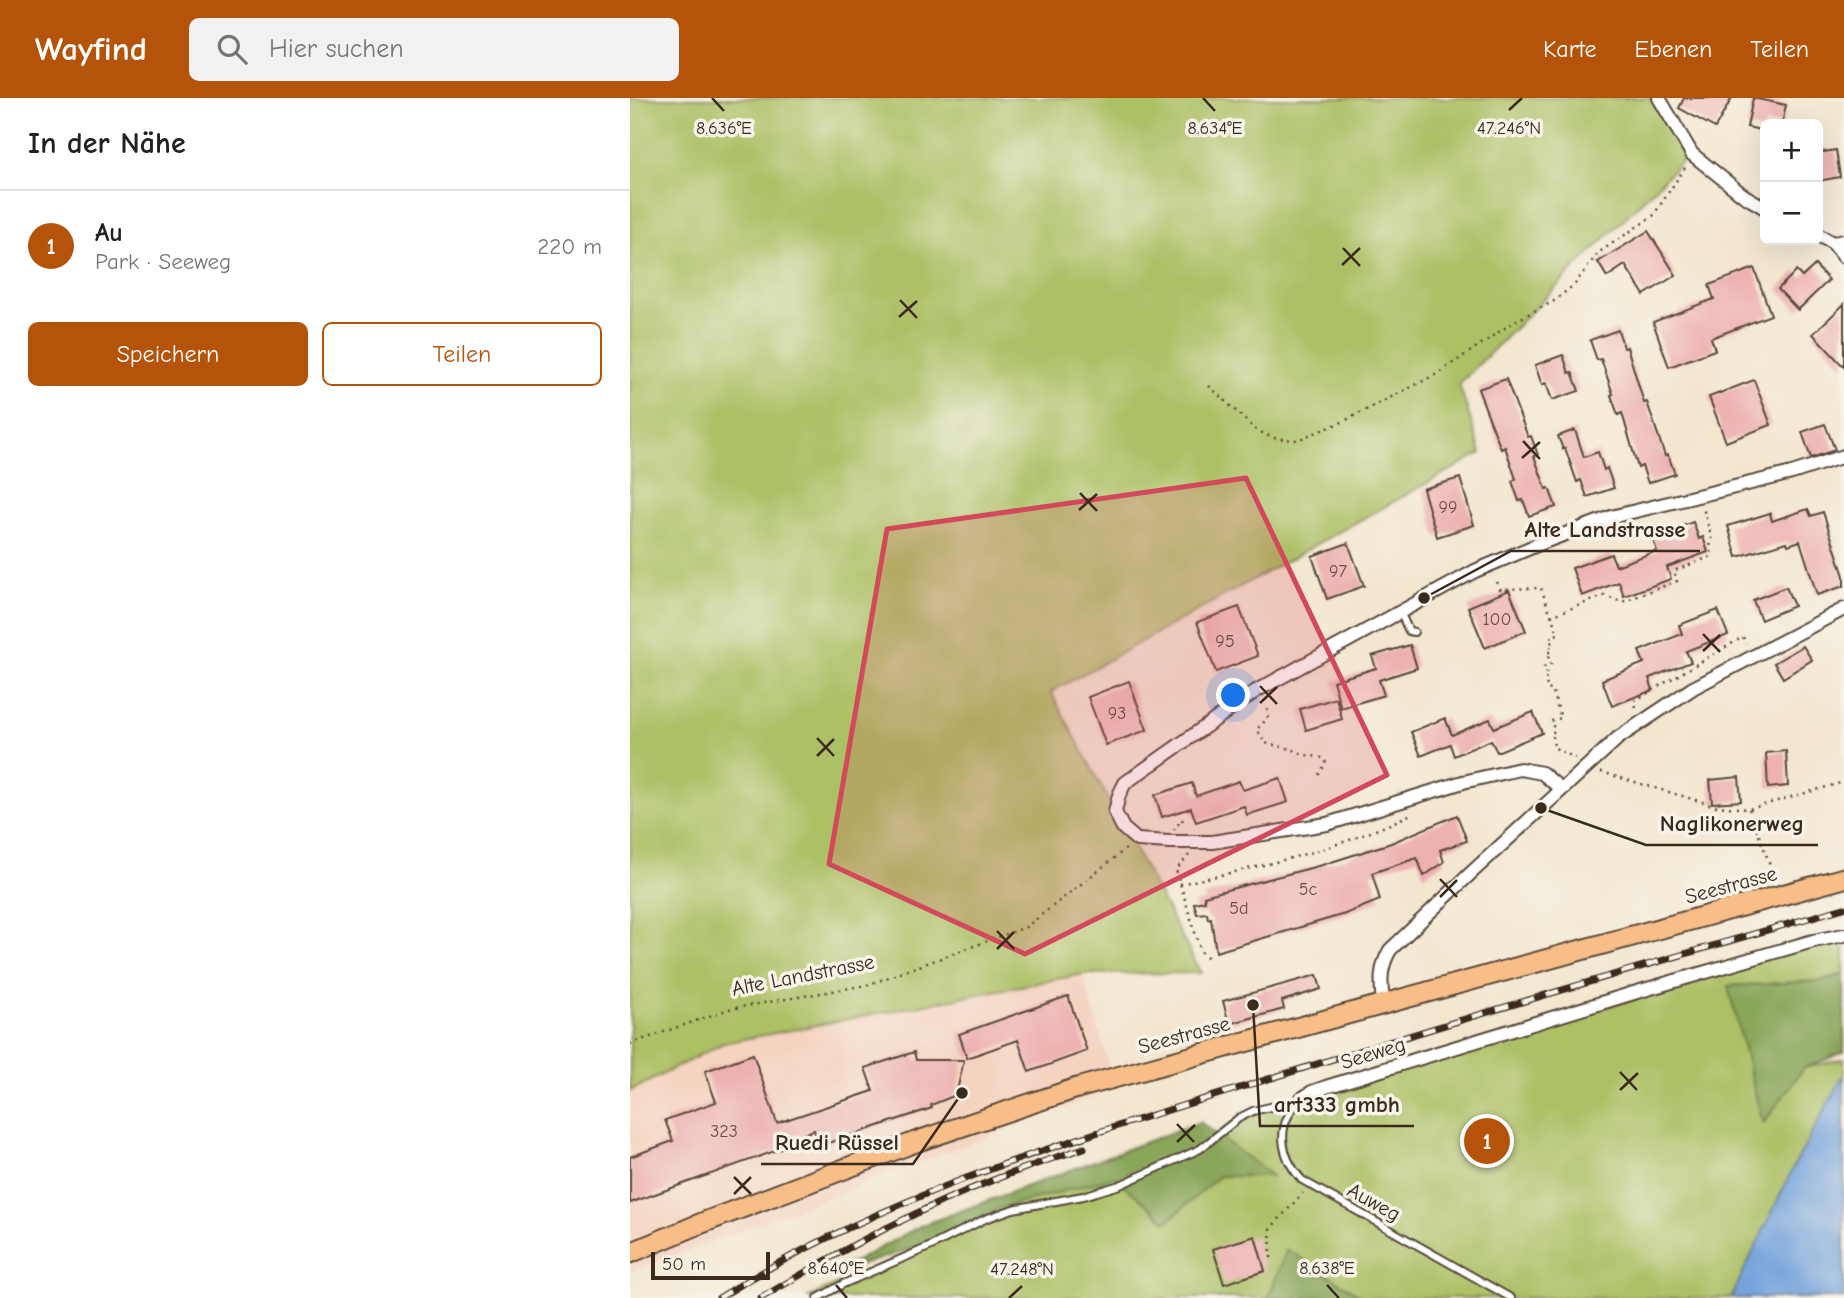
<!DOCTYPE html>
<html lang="de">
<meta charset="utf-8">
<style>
:root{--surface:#fff;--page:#f2f2f2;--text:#202124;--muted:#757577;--line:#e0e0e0;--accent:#b45309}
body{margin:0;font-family:"Comic Neue",sans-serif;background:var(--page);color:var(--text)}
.controls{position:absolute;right:21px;top:21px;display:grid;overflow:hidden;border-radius:10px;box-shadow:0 7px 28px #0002}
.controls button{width:63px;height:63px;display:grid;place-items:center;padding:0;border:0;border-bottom:2px solid var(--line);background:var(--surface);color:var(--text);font:35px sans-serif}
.scale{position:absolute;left:21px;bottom:18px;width:119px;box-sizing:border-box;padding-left:7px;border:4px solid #3b2a1e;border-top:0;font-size:19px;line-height:24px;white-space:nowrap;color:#3b2a1e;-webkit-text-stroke:5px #f7f3e8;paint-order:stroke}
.you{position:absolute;left:604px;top:598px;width:24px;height:24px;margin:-18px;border:5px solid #fff;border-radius:50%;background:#1a73e8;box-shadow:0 0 0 10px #1a73e833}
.badge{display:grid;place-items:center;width:46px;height:46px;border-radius:50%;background:var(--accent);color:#fff;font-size:23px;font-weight:700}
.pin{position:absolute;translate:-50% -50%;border:4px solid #fff;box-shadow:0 2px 7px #0006}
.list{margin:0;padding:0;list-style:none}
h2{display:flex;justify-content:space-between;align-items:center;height:91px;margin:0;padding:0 28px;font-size:30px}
h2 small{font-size:23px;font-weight:400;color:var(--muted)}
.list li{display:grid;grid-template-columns:46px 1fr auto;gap:21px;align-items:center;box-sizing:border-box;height:112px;padding:0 28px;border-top:2px solid var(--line)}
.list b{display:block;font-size:26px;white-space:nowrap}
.list p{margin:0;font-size:23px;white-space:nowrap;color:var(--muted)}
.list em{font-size:23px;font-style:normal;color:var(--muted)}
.actions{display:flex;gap:14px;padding:21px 28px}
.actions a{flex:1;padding:16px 0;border:2px solid var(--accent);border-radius:10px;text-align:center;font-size:24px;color:var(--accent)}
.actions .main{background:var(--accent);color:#fff}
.icon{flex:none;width:38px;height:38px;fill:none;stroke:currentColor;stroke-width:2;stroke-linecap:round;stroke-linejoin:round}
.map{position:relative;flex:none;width:1214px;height:1200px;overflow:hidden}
header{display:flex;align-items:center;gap:42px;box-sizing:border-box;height:98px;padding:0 35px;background:var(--accent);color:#fff}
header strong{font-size:33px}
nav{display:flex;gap:38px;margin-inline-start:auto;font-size:24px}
.search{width:490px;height:63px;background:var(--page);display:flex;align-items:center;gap:18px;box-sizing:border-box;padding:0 24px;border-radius:10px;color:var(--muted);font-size:26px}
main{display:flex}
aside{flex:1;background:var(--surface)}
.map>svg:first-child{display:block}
.built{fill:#f4d3c0}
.green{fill:#acc065;stroke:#747542;stroke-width:2}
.forest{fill:#89a65a;stroke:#62683c;stroke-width:2}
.water{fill:#71a1db;stroke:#56667c;stroke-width:2}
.building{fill:#edb1b0}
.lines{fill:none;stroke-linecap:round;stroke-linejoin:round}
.service-casing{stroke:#574639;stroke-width:10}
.minor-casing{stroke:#574639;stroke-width:16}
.primary-casing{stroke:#574639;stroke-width:23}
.path{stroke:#574639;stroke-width:2.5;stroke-dasharray:2 5;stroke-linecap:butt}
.service{stroke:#fff;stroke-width:6}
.minor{stroke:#fff;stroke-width:12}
.primary{stroke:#f7be87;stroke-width:19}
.rail-casing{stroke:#3b2a1e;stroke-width:7}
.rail{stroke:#f7f3e8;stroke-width:4.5;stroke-dasharray:13;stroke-linecap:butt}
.marked{fill:#d1495b;fill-opacity:0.2;stroke:#d1495b;stroke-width:5;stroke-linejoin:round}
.ticks{fill:none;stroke:#3b2a1e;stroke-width:2.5}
.labels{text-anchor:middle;stroke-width:7;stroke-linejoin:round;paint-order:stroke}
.number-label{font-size:18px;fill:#684c42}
.street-label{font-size:21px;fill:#3b2a1e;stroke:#f7f3e8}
.ticks-label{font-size:18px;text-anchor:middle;fill:#3b2a1e;stroke:#f7f3e8;stroke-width:7;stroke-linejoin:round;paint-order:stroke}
.leader{fill:none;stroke:#3b2a1e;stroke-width:2.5}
.callout-dot{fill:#3b2a1e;stroke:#f7f3e8;stroke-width:2.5}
.callout-label{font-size:23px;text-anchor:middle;font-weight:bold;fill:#3b2a1e;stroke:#f7f3e8;stroke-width:7;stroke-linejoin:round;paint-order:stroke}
</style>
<header>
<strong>Wayfind</strong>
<div class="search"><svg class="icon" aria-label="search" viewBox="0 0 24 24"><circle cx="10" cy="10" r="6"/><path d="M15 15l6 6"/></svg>Hier suchen</div>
<nav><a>Karte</a><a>Ebenen</a><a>Teilen</a></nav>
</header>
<main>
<aside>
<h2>In der Nähe<small></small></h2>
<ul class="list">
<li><span class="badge">1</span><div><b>Au</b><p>Park · Seeweg</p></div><em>220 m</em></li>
</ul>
<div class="actions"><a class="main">Speichern</a><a>Teilen</a></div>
</aside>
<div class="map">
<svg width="1214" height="1200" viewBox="0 0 1214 1200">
<rect width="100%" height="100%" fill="#f7f3e8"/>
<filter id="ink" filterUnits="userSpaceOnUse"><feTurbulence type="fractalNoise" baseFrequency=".0143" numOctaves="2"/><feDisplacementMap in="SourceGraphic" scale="14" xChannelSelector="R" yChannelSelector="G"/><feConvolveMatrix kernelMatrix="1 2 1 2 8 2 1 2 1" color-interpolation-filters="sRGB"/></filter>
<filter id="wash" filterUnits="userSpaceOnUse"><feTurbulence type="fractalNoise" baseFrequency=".00686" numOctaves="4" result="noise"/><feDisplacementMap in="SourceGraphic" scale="28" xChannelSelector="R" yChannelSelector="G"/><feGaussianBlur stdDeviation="1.57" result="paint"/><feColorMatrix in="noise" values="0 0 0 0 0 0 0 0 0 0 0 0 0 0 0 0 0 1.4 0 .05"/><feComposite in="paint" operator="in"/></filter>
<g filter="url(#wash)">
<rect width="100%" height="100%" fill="#f3e6cf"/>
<polygon class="built" points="453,876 485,990 0,1174 0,993 93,945"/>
<g class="green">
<polygon points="0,0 1023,0 1057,58 829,286 851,355 421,594 571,875 453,876 93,945 0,993"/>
<polygon points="1214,837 1214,876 1190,883 1099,888 1133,1025 1174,970 1214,961 1214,976 1210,985 1214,993 1168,1200 177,1200 303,1143 376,1103 586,1036 609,1020"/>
</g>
<g class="forest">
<polygon points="1214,876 1214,954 1174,970 1133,1026 1098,888 1190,883"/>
<polygon points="570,1024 642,1078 589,1078 537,1124 484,1079 368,1111 303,1143 201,1177 290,1128"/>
<polygon points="657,1151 734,1200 638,1200"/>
</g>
<polygon class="water" points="1214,976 1214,1200 1101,1200 1164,1068"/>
<g id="blocks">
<g class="building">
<polygon points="1054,0 1102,0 1085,30 1049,10"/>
<polygon points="1123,0 1156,7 1152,26 1135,26 1135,33 1117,29"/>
<polygon points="1206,52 1210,79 1188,83 1188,55"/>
<polygon points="1018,133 1046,177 1014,197 995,167 977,179 968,164"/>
<polygon points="1185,167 1199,182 1168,212 1148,191 1166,173 1172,179"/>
<polygon points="1124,170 1141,217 1081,240 1085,252 1039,269 1023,224 1084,201 1079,187"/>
<polygon points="1214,206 1214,269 1183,236"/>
<polygon points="988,232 994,250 997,249 1014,305 1017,304 1035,358 1038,357 1045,376 1018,385 1012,368 1008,370 992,315 988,317 981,297 983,296 971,261 967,262 960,242"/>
<polygon points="933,257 939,275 942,274 949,293 922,302 916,285 912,287 905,267"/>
<polygon points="876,281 898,339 901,338 908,357 904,358 916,391 919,390 926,409 899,418 893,402 889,403 882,383 886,381 875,349 871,351 848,291"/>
<polygon points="1124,282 1141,327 1096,344 1079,299"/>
<polygon points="1195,326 1205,352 1181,360 1172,334"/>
<polygon points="945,332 954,359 968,354 974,372 977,370 984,390 957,399 951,382 947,384 935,350 933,351 928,338"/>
<polygon points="830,380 844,427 807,439 793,391"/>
<polygon points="1178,411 1181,418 1193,414 1214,478 1214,488 1187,497 1170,443 1158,447 1157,444 1107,459 1098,428 1140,415 1142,423"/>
<polygon points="1063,424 1069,441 1073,439 1078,454 1037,469 1041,481 994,498 989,484 952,498 942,470 981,456 986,468 1027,453 1022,439"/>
<polygon points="718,445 734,488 697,501 682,458"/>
<polygon points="1156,489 1164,508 1131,522 1123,502"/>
<polygon points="879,492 896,533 855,550 838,509"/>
<polygon points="609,509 628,558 586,574 567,524"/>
<polygon points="1088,512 1098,537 1056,553 1061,564 1019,580 1023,592 982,608 972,582 1014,565 1009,553 1052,536 1049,527"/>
<polygon points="780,547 787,570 749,582 754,597 711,610 703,583 746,570 742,558"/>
<polygon points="1173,548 1182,562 1153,580 1144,565"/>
<polygon points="499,583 517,632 476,647 458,599"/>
<polygon points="706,600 712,621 676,632 670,611"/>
<polygon points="903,614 912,635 867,654 861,642 824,658 820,646 791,658 781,634 815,620 822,637 860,621 864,630"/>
<polygon points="1156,653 1158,688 1138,690 1136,655"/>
<polygon points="1109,679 1111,703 1082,705 1080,682"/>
<polygon points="650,680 658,704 617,717 614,708 566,724 561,710 532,719 525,697 562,685 566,698 609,683 613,692"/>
<polygon points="827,717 837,743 810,752 814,764 794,778 787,760 742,775 750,802 715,816 586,854 581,820 578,821 577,815 567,816 564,805 575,803 574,798 692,767 761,745"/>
<polygon points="687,877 691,891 652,903 654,911 599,926 593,903"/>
<polygon points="438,898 457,953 399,974 388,942 337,960 329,936"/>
<polygon points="284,954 286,962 334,962 326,997 301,1007 302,1010 189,1048 184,1032 154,1043 156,1049 0,1105 0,1059 43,1043 35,1022 86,1004 75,973 123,956 147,1025 243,993 235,970"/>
<polygon points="625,1138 635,1173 594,1186 583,1151"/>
</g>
</g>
</g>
<g filter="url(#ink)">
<use href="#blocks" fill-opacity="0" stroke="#574639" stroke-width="2"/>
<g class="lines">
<g class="service-casing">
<g id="service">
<polyline points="770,514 779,533 784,534"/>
<path d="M669 1003C645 1028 650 1058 672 1082L881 1200"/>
<polyline points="188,1200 213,1186 299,1149 355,1121 383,1111 453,1098 490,1087 570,1051 609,1020 623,1013 670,1002"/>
</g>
</g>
<g class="minor-casing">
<g id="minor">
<polyline points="1029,0 1062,56 1113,97 1135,110"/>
<polyline points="1188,137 1203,145 1214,143"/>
<polyline points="1203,145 1214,159"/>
<polyline points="931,691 912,675 890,671 833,684 697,726 582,744 540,744 507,742 493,730 485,714 489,697 495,685 626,593 845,473 914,444 981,419 1162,375 1214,358"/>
<path d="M753 906C751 885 749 871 760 852L841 775 988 640 1063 590 1214 511"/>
<polyline points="670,1002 682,994 696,989 1007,894 1183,843 1214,837"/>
</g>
</g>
<g class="primary-casing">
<polyline id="primary" points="0,1155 72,1125 288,1043 447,990 1214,780"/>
</g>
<g class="path">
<polyline points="579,288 626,332 643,340 667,342 712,324 807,276 885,223 924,203 945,186 968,155 1023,118 1056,68"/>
<polyline points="867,484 870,491 911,490 928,536 921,538 923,544 919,545 922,553 917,555 921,566 914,569 918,579 915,581 918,592 922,591 931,620 921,623 925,633 921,635 924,643 923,649 945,660"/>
<polyline points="921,518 974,498 992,504 1047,483 1044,473 1082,458 1080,444 1082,441 1073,410"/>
<polyline points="1006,609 1004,603 1113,539 1116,546"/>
<polyline points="637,611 638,620 627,631 635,645 661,651 676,657 694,660 696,665 688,678"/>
<polyline points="971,674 1086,708 1119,711 1214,684"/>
<polyline points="1119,711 1145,780"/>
<polyline points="544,732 546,727 553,724 551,718"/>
<polyline points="559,757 546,772 571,854 581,862"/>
<path d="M550 786C628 769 709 752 781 716"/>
<polyline points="0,946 99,911 237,887 396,829 497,750"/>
<polyline points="641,1160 640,1131 673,1095"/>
</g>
<use href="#service" class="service"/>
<use href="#minor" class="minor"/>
<use href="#primary" class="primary"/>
<g class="rail-casing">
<g id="rail">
<path d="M89 1200C251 1098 435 1044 616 988 815 926 1014 867 1214 810"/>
<path d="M131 1200C177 1173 223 1146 271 1123 330 1093 392 1070 454 1050"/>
</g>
</g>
<use href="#rail" class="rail"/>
</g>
</g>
<path class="marked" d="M616 380 757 677 395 856 199 766 257 431Z"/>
<path class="ticks" d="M82 0 94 13M573 0 585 13M879 12 892 0M713 150 730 168M712 167 730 150M270 202 287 220M269 219 287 203M893 343 910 361M892 360 910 344M450 395 467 413M449 412 467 396M1073 536 1090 554M1073 553 1090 537M630 588 647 606M630 605 647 589M187 640 204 658M187 658 204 641M810 781 827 799M810 799 827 782M367 833 384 851M367 851 384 834M990 974 1007 992M990 992 1008 975M547 1026 564 1044M547 1044 565 1027M104 1079 121 1096M104 1096 121 1079M206 1187 217 1200M697 1187 709 1200M379 1200 392 1188"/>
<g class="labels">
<g class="number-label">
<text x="818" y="415">99</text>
<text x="708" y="479">97</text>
<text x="867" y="527">100</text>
<text x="595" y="549">95</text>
<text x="487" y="621">93</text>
<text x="678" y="797">5c</text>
<text x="609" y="816">5d</text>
<text x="94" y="1039">323</text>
</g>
<g class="street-label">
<text transform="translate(1101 787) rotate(-15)" y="7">Seestrasse</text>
<text transform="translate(173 877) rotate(-11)" y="7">Alte Landstrasse</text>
<text transform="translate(554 937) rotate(-15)" y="7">Seestrasse</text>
<text transform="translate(743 955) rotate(-17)" y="7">Seeweg</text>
<text transform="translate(744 1104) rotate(29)" y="7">Auweg</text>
</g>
</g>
<g class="ticks-label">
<text x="879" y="36">47.246°N</text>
<text x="94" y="36">8.636°E</text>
<text x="585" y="36">8.634°E</text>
<text x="206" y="1176">8.640°E</text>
<text x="697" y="1176">8.638°E</text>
<text x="392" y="1177">47.248°N</text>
</g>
<path class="leader" d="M794 500L881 453H1070M911 710L1016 747H1188M623 907L630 1028H784M332 995L283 1066H131"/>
<g class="callout-dot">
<circle cx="794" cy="500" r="7"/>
<circle cx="911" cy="710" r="7"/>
<circle cx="623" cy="907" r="7"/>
<circle cx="332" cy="995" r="7"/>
</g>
<g class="callout-label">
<text x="975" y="439">Alte Landstrasse</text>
<text x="1102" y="733">Naglikonerweg</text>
<text x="707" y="1014">art333 gmbh</text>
<text x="207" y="1052">Ruedi Rüssel</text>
</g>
</svg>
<div class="controls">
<button>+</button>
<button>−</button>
</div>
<div class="scale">50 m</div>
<div class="you"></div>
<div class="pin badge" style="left:857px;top:1043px">1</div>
</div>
</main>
